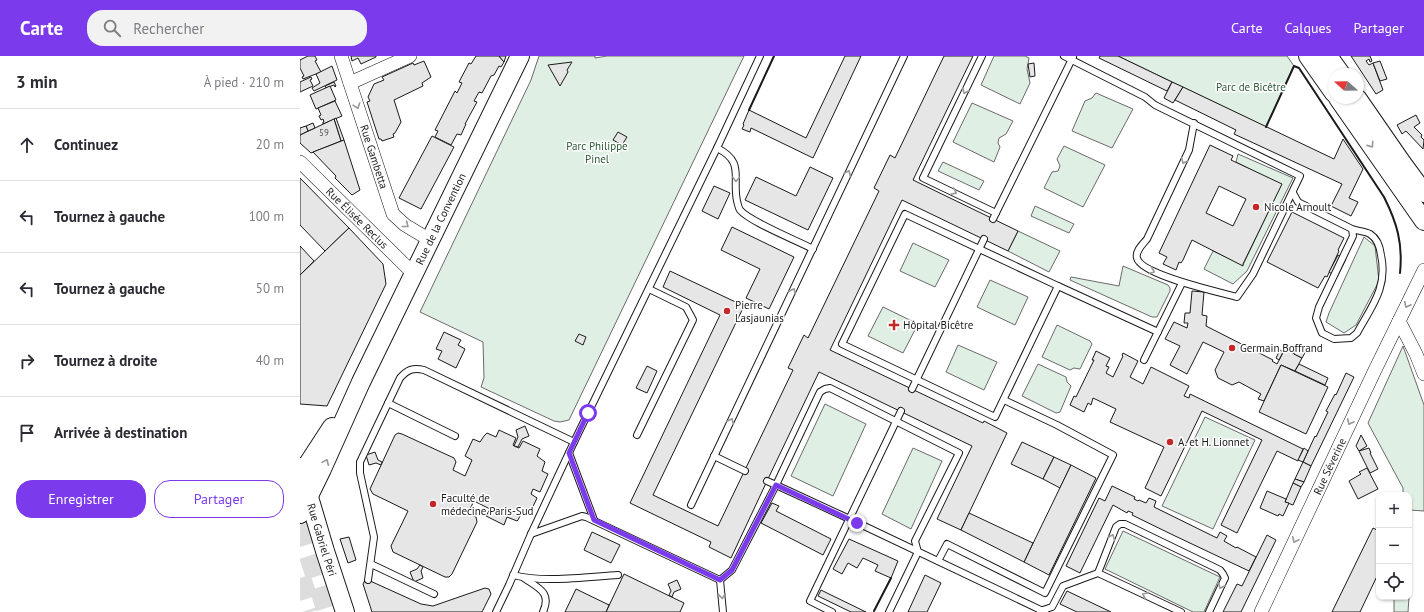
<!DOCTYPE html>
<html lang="fr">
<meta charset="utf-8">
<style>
:root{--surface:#fff;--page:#f2f2f3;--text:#2b2b33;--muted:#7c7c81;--line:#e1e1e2;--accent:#7c3aed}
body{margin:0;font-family:"PT Sans",sans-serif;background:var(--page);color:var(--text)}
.controls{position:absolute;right:12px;bottom:12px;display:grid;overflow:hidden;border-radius:8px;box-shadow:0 1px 3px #0004}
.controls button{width:36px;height:36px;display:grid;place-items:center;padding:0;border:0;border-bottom:1px solid var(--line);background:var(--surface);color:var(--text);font:20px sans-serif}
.compass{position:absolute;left:1028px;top:12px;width:36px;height:36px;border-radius:50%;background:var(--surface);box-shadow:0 1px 3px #0004;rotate:290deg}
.stop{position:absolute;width:12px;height:12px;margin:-9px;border:3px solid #7c3aed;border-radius:50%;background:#fff}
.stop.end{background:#7c3aed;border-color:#fff;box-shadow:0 1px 4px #0008}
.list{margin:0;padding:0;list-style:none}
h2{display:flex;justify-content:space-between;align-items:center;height:52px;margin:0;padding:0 16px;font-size:17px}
h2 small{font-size:13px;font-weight:400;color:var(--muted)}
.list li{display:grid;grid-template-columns:26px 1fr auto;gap:12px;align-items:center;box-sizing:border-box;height:72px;padding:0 16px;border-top:1px solid var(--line)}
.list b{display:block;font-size:15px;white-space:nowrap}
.list em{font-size:13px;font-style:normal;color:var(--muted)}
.actions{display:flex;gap:8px;padding:12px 16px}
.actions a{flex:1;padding:9px 0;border:1px solid var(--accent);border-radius:16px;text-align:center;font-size:14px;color:var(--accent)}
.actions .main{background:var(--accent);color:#fff}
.icon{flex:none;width:22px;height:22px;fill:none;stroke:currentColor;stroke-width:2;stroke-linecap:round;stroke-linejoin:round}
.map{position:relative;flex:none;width:1124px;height:556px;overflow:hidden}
header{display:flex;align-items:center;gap:24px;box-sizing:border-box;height:56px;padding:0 20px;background:var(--accent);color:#fff}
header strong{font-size:19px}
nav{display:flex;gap:22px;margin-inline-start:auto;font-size:14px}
.search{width:280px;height:36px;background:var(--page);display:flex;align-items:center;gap:10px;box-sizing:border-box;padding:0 14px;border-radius:16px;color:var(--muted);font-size:15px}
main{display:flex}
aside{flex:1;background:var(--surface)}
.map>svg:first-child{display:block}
.green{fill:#e0efe3;stroke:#6a6a6a}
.building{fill:#e6e6e6;stroke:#1a1a1a;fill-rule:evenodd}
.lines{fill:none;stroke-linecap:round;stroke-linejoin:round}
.highway-tunnel{stroke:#ddd;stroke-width:22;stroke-dasharray:22 11;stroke-linecap:butt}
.lane-casing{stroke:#1a1a1a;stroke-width:8}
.street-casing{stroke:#1a1a1a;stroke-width:14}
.secondary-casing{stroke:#1a1a1a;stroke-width:20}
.lane{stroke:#fff;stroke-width:6}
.street{stroke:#fff;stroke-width:13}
.secondary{stroke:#fff;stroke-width:18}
.wall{stroke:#1a1a1a;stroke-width:2}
.oneway{stroke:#989898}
.route{stroke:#7c3aed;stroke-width:5}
.poi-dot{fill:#c62828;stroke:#fff;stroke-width:1.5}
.labels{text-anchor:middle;stroke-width:3;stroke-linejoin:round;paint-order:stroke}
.number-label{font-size:9px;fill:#4d4d4d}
.park-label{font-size:11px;fill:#2b5a34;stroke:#fff}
.street-label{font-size:11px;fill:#1a1a1a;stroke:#fff}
.poi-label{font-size:11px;fill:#1a1a1a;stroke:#fff;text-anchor:start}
</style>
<header>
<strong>Carte</strong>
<div class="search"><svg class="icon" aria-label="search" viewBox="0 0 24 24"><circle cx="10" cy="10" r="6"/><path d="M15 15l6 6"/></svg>Rechercher</div>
<nav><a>Carte</a><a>Calques</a><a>Partager</a></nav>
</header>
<main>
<aside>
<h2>3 min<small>À pied · 210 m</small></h2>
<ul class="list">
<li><svg class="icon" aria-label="ahead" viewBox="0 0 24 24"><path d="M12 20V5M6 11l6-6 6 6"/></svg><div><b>Continuez</b></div><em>20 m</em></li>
<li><svg class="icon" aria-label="left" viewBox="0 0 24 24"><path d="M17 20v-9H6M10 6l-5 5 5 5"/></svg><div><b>Tournez à gauche</b></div><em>100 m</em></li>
<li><svg class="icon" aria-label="left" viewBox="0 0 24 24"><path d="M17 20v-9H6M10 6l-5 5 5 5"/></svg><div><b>Tournez à gauche</b></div><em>50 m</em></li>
<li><svg class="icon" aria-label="right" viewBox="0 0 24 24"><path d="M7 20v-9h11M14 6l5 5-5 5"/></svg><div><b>Tournez à droite</b></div><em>40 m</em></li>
<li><svg class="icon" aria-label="arrive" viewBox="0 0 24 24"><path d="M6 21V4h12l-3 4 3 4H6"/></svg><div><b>Arrivée à destination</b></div></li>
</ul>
<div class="actions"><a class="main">Enregistrer</a><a>Partager</a></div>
</aside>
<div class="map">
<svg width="1124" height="556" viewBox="0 0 1124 556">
<rect width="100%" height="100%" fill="#fff"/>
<g class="green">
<polygon points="239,0 295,0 295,2 307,0 444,0 269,364 260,366 254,365 181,331 184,322 183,286 120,256 231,24"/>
<polygon points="694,0 725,0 729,2 727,13 730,27 720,48 681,29"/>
<polygon points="818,0 987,0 994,10 966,71"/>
<polygon points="796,37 833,53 812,92 772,75 785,45 792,42"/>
<polygon points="672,47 713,65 706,78 699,82 698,87 700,91 694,106 653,86"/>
<polygon points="764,90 805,109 783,151 744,132 752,116 758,115 760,110 757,103"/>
<polygon points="938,98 993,122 947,215 933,228 904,213 913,195 943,209 981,129 936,106"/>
<polygon points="643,106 684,125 679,134 638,115"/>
<polygon points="735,150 774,168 769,177 731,160"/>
<polygon points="718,175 760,195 749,216 708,195"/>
<polygon points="1064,181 1075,190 1079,225 1056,269 1044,277 1026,266 1029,257"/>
<polygon points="613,187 649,204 635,231 600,215"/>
<polygon points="823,210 868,229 870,232 870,235 857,261 852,261 770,224 771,221 819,230"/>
<polygon points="690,224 728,241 715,269 677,251"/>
<polygon points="583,251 618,268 603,297 568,280"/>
<polygon points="757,269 790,285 792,288 780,313 774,312 770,314 742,301"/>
<polygon points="658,289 697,306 684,334 646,316"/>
<polygon points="1103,290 1124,349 1124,455 1109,454 1109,439 1103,439 1103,432 1068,367"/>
<polygon points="738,308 766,321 767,326 771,330 760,356 756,357 722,340"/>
<polygon points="525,348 566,368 533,440 491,420"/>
<polygon points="905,361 955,384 913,473 862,450"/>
<polygon points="613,392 642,405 611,473 582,458"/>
<polygon points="823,475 920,521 904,556 893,556 805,513"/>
<polygon points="1094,541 1109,541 1108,556 1094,556"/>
</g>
<g class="building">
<polygon points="8,0 15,0 17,4 15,5 21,16 3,23 2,21 4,20 0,12 0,4"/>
<polygon points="51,0 76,0 76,1 61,8 58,2 52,5"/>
<polygon points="176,0 199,0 204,6 201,11 199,10 194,19 191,20 182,37 179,36 174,45 177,46 165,68 166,68 161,79 157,78 151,89 135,81 138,75 135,74 155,35 157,37 162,27 159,26 169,7 171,8"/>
<polygon points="199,0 206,0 204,6"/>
<polygon points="545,0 561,0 513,102 451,72 450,76 442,73 444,69 443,68 449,54 506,82"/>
<polygon points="644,0 673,0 613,124 718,175 708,195 602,144 530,294 683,367 684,365 707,377 661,474 637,463 672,390 519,316 467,425 431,502 409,491 411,486 330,447 420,259 363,231 370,215 444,250 353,439 418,470 493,314 488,312 504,279 508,282 579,135 574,132 590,99 595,102"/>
<polygon points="800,0 818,0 872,26 867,35 799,2"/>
<polygon points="1051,0 1070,0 1072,5 1070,6 1069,3 1066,5 1069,9 1073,7 1083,34 1076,38"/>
<polygon points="124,5 131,21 122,27 123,30 94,44 101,66 95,77 93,78 94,81 82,85 81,83 79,83 67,46 70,45 68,41 74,28 84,24 82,21 113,7 114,9"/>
<polygon points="1080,5 1087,23 1080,25 1073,7"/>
<polygon points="272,6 267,14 268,16 260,30 248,9"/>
<polygon points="734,7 735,20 730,21 728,8"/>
<polygon points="32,10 37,24 14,35 12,32 20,27 16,18"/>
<polygon points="11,21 12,23 10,24 13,30 0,36 0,26"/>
<polygon points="34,26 36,30 35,31 34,29 26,32 25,30"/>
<polygon points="872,26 883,31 873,47 864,42"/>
<polygon points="30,30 36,44 16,53 10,39"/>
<polygon points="883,31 1034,103 1043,83 1063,113 1049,142 1058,146 1051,160 1031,150 1042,128 934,78 936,74 875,44"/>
<polygon points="35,45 42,60 23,68 23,66 24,66 23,63 21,64 19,60 21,59 18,52"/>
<polygon points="1116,59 1120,67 1114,71 1122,79 1121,81 1124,84 1123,93 1106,75 1102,78 1097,69"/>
<polygon points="36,62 44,84 41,85 34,63"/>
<polygon points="34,63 41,85 11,97 0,87 0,79"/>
<polygon points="13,67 15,72 8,75 6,70"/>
<polygon points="6,70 8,75 0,79 0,72"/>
<polygon points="318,76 327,81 322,89 313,84"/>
<polygon points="132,80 154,91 121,153 99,142"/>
<polygon points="44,84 60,134 52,139 35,122 36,120 13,96"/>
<path d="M910 89 933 100 931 104 982 128 943 208V210L892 184 883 204 881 207 879 206 876 214 863 208 867 201 859 197ZM919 130 946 143 933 170 906 157Z"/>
<polygon points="510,111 533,122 508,174 445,144 456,121 496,140"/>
<polygon points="0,122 49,172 25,195 0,169"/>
<polygon points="414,130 430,137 418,163 402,155"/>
<polygon points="992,156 1044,182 1038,194 1039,195 1027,221 1025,220 1018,232 967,206"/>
<polygon points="432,171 494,201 469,253 446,242 460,213 421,194"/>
<polygon points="49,172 83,208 86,228 27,350 0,348 0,219"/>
<polygon points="0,190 14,205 0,219"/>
<polygon points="1038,199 1046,203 1037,221 1029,216"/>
<polygon points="892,235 904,236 902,259 907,260 906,270 973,304 972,305 977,308 985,293 1002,302 995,315 981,309 964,345 958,343 961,338 939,326 932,329 918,322 915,314 924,296 903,286 887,318 870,309 880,290 865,283 874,266 887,272 888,267 884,267 885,257 890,257"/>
<polygon points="144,276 161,284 158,289 165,293 156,312 138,303 142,295 136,293"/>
<polygon points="279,278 286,281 283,289 275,285"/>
<polygon points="998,291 1006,295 1002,302 994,298"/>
<polygon points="980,294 983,296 979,304 976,302"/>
<polygon points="796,295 810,302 806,310 809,311 806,317 813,321 823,300 822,299 823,297 838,305 830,321 843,328 851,311 889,330 884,340 889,342 890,338 1003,393 998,405 977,395 937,477 921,469 962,384 902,355 861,440 845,432 864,391 810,366 816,353 793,342 791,349 788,347 784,356 770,349 774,340 776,341 794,304 792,304"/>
<polygon points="999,308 1028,322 1025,329 995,315"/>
<polygon points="981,309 1028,331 1006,378 959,356"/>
<polygon points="347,310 357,315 347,337 336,332"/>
<polygon points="1046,317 1054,321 1011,410 1003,406 1015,380 1016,381 1028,356 1026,355 1035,338 1036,339"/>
<polygon points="225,370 229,380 222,383 218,391 214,390 218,381 216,374"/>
<polygon points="199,374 216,382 213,389 214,390 219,392 223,385 240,393 237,400 245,406 242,415 248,418 240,436 233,433 231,438 237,442 229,459 222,456 218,464 217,465 207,461 204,469 186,460 190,453 174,445 168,457 176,461 177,466 152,518 149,521 145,521 93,496 91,490 108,455 73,438 70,433 95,379 98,377 102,378 154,402 156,406 153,414 165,420 172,404 165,400 173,383 180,386 184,380 187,377 196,381"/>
<polygon points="1061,379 1067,390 1059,395 1056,390"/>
<polygon points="722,386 754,401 743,423 711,408"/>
<polygon points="1004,392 1008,395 1003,406 998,404"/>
<polygon points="1069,392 1071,397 1070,397 1078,413 1070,417 1059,395"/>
<polygon points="75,396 78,404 82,406 81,409 76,407 69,409 66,399"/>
<polygon points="754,401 771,409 760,432 743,423"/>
<polygon points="1003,406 1011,410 1004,426 995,423"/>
<polygon points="771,409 796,422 749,519 724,506"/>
<polygon points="1067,412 1078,433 1058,443 1049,425 1061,418 1059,416"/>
<polygon points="995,423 1004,426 1001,431 993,427"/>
<polygon points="993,427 1001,431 993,449 985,446"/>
<polygon points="812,430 835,441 834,443 838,445 839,444 846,447 849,442 856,445 854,451 917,482 920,476 927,480 924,485 936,492 937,491 956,501 949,515 873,479 832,459 833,457 828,455 827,457 813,449 780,517 766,510 799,442 805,445"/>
<polygon points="967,435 986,443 985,446 989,447 983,460 979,458 978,460 960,452"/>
<polygon points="472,447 479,450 476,455 531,483 523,499 461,467"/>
<polygon points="669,457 733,487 724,506 661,474"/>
<polygon points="1073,472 1079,475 1079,516 1060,556 1032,556"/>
<polygon points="292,476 320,489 311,507 284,494"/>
<polygon points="967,479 976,484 941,556 923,556 937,528 942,530"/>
<polygon points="49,481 56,504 48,507 40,483"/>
<polygon points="549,483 598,505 591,522 575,515 578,509 563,502 557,512 548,507 542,518 533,513"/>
<polygon points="120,509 123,511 121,515 123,522 114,526 110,516 117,513"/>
<polygon points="324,518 384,547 380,556 306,556"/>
<polygon points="625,519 641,527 627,556 608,556"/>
<polygon points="65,524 68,524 121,548 133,550 185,532 189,533 191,538 182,556 72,556 63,528"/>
<polygon points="377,524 381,533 374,536 372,541 369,539 371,535 368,528"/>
<polygon points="276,533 309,549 306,556 265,556"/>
<polygon points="521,534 529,538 566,556 551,556 518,540"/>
<polygon points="767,535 811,556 777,556 760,548"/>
</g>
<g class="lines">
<g class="highway-tunnel">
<polyline points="0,468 28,556"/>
<polyline points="0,522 11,556"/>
</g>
<g class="lane-casing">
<g id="lane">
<polyline points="682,0 623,122 696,157"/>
<path d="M764 0 845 41 855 49 1000 120 953 218 937 241C919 236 841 219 837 202 835 195 843 188 847 183L889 94 894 67"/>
<path d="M417 92C445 106 432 121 437 145 438 148 438 151 440 154 450 166 496 184 513 193"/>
<path d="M993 137 998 146 1052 173 1053 180 1019 251 1016 262 1022 277 1034 283 1051 282 1057 277C1072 250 1088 231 1081 199 1080 191 1078 183 1070 178 1065 175 1057 175 1052 173"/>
<polygon points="605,158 758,230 695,361 542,288"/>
<polyline points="693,163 773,1"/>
<polyline points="758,230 858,276"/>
<polyline points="844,304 882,227"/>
<polyline points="612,333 684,183"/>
<polyline points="88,347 155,380"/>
<polyline points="337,379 393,264 386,251 349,233"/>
<polyline points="269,397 294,464"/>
<polyline points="414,400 445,415"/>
<polyline points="467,425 476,429 520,336 525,333 530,332 659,397 615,485 618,496 589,556"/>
<polyline points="391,449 604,0"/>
<polyline points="231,478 282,460 286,461 420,524 432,514 476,429 541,459 745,556"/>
<polyline points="638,505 647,488 745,537 813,399 757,369 704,344"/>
<polyline points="71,508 134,538"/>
<polyline points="798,517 816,471 820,468 825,468 920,514 923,518 925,522 909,556"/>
<path d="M213 519C243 527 286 521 318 519"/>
<path d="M224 522C238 532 252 536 243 556"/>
<path d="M68 524 74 481 60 417V406L100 322C107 314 113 311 124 314L274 386"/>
<polyline points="420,524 423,556"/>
<polyline points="740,555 752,551 763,530 798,517 881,556"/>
<polyline points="196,556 209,529 231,478 274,386 417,92 460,0"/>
<polyline points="532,556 510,545 601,355"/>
</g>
</g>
<g class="street-casing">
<g id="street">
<path id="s1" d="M41 0 93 158 105 169 130 184"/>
<polyline points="50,27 110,0"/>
<path id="s2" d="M0 106 114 218"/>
<polyline points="1099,265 1116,298 1124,318"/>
<path id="s3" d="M961 556 1075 314 1124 214"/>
</g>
</g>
<g class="secondary-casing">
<g id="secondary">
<polyline points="1008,0 1034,37"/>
<polyline points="1028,0 1041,18"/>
<polyline points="1038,42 1124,165"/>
<polyline points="1057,42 1102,107 1124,137"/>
<path id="s4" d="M0 411 25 495 45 556"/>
<polyline points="0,420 32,371"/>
<path id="s5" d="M0 458 22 413 61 326 220 0"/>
</g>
</g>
<use href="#lane" class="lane"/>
<use href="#street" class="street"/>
<use href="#secondary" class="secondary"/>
<g class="wall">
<polyline points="449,54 474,0"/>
<path d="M966 71 994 10 999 12 1084 141C1097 167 1103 187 1100 217"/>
<polyline points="574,555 591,522"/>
</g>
</g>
<defs><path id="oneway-chevron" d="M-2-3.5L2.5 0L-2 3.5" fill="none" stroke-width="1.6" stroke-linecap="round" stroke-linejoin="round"/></defs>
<g class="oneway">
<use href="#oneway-chevron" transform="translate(665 35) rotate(116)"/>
<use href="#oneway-chevron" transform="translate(57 50) rotate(72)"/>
<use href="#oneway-chevron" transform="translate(1071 89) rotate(55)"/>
<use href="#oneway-chevron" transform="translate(884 105) rotate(115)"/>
<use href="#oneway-chevron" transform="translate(548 117) rotate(-65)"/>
<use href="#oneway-chevron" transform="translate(436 123) rotate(92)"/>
<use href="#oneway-chevron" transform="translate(654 136) rotate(26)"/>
<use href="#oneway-chevron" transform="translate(106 169) rotate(38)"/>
<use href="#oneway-chevron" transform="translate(852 215) rotate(23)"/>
<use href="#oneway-chevron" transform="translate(493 235) rotate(-65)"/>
<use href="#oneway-chevron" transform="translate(1107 249) rotate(116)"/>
<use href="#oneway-chevron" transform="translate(431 365) rotate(-65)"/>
<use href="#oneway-chevron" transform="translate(1050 366) rotate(115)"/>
<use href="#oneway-chevron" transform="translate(26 406) rotate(-66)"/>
<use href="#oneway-chevron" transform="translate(812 481) rotate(-68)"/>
<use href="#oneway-chevron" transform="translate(995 484) rotate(115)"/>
<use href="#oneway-chevron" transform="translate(921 530) rotate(115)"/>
<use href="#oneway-chevron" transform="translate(845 539) rotate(-155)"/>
<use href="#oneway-chevron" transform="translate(422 540) rotate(84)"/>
</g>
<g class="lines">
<polyline class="route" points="288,357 269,397 294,464 420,524 432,514 476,429 557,467"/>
</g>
<g class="poi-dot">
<circle cx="956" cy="151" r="4"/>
<circle cx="427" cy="255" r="4"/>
<path d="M592 263h4v4h4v4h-4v4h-4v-4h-4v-4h4z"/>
<circle cx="932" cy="292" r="4"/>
<circle cx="870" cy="386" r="4"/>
<circle cx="133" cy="448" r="4"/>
</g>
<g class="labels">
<g class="number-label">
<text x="24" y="80">59</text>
</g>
<g class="park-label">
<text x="951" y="35">Parc de Bicêtre</text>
<text x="297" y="94">Parc Philippe<tspan x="297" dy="13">Pinel</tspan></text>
</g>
<g class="street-label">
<text dy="4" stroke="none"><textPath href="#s1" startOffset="106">Rue Gambetta</textPath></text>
<text dy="4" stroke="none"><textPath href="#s2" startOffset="80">Rue Élisée Reclus</textPath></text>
<text dy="4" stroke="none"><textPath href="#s5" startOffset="327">Rue de la Convention</textPath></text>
<text dy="4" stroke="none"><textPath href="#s3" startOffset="161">Rue Séverine</textPath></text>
<text dy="4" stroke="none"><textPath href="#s4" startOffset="76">Rue Gabriel Péri</textPath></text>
</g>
<g class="poi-label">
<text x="964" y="155">Nicole Arnoult</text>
<text x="435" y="253">Pierre<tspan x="435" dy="13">Lasjaunias</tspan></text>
<text x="603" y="273">Hôpital Bicêtre</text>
<text x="940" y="296">Germain Boffrand</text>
<text x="878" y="390">A. et H. Lionnet</text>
<text x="141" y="446">Faculté de<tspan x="141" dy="13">médecine Paris-Sud</tspan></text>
</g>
</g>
</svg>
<div class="controls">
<button>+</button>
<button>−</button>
<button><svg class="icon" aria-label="locate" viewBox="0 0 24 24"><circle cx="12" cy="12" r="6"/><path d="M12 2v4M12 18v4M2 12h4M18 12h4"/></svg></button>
</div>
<svg class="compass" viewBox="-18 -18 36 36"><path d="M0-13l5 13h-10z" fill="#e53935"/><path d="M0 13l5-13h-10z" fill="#7c7c81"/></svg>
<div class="stop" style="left:288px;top:357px"></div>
<div class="stop end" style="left:557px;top:467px"></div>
</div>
</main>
